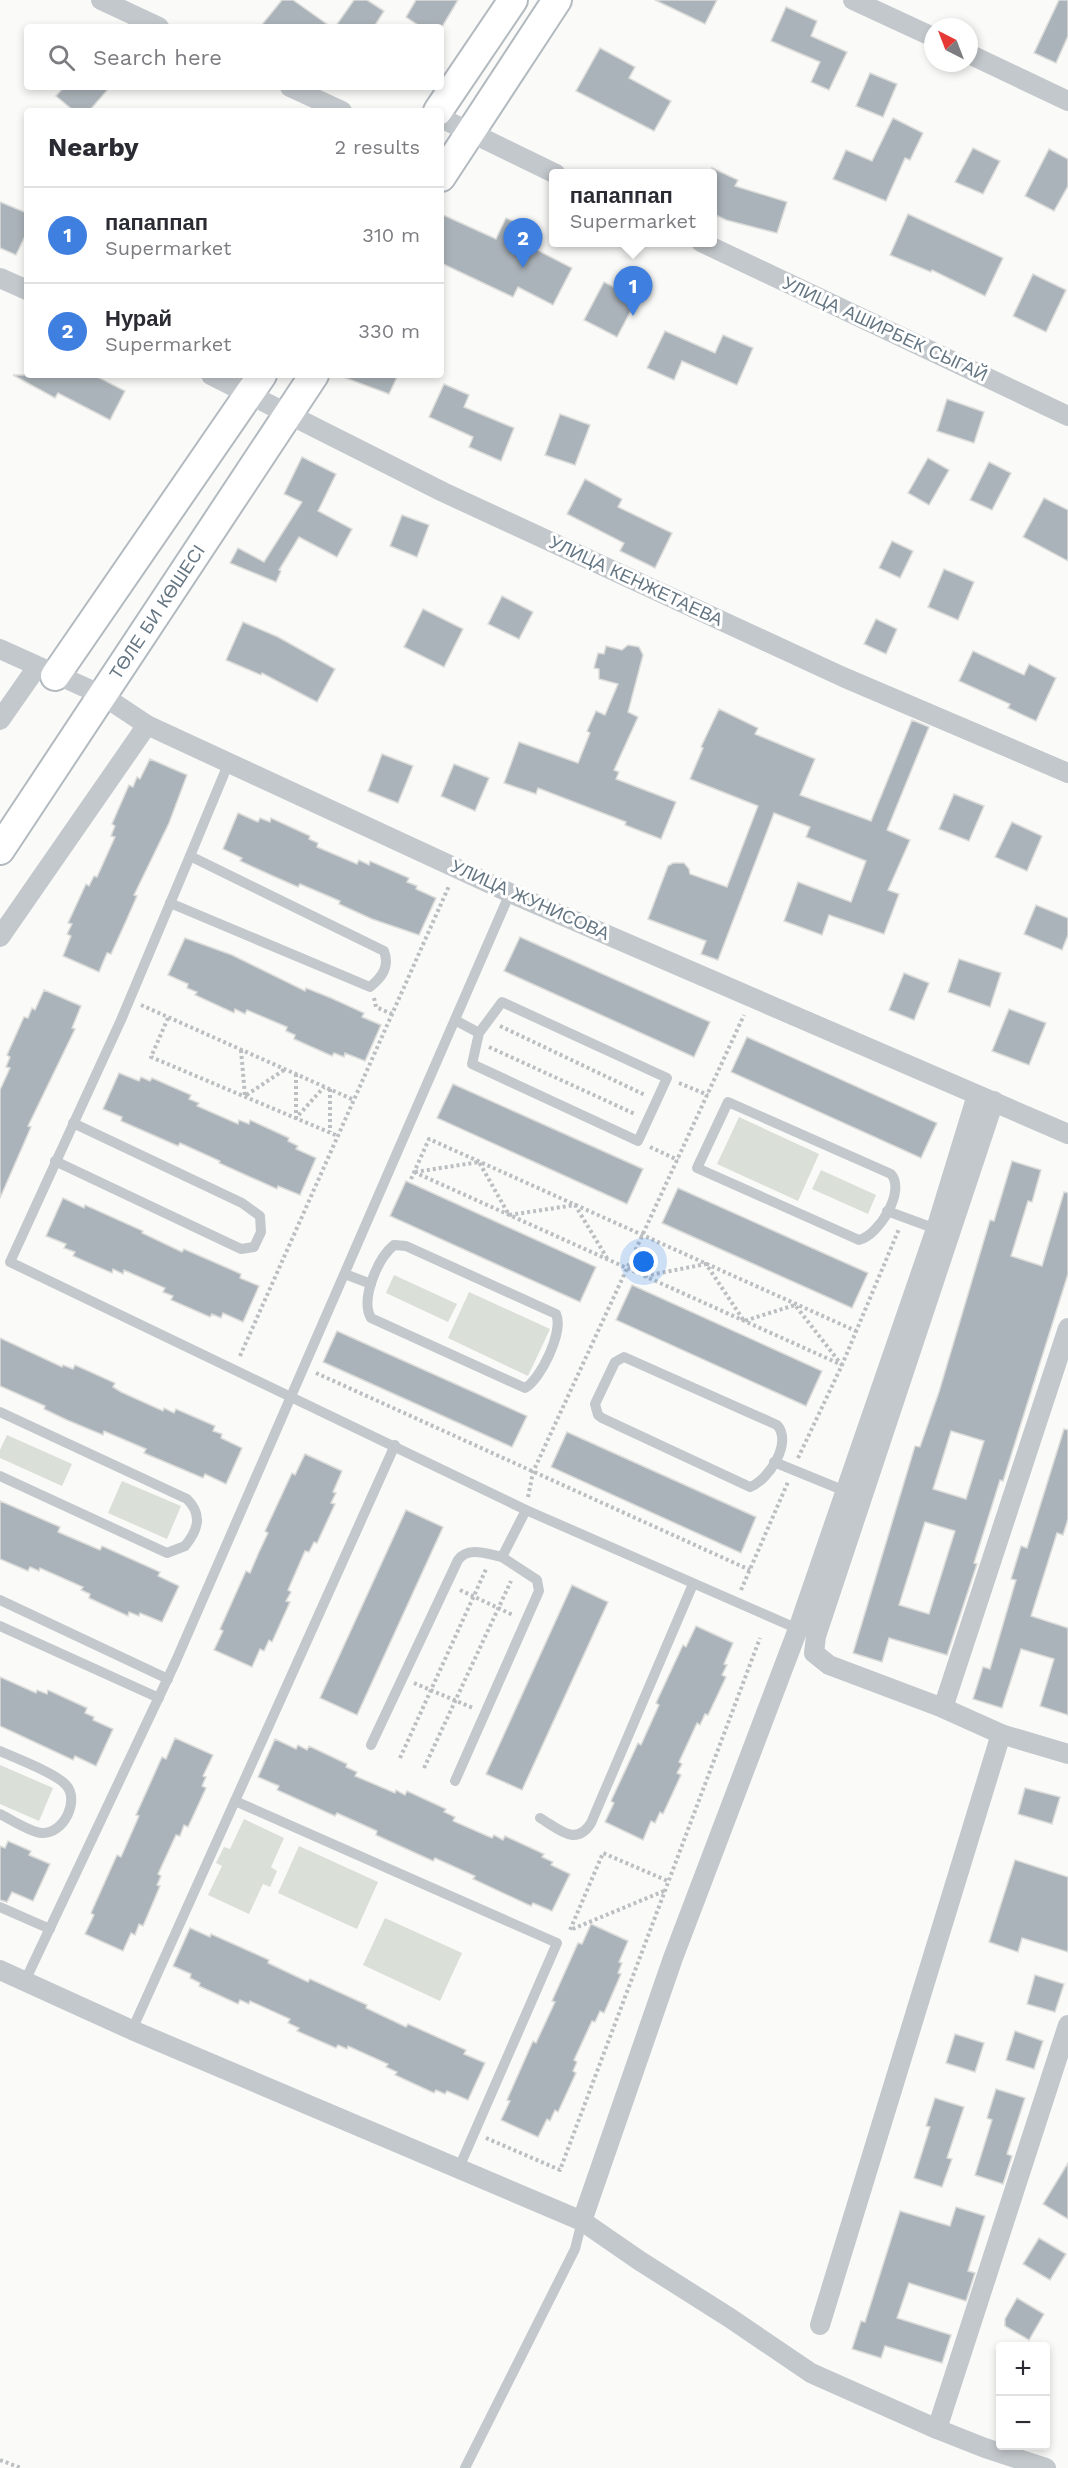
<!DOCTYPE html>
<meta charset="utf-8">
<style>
:root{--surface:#fff;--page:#f7f7f7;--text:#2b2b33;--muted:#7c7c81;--line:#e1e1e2;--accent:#e4572e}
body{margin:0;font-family:"Work Sans",sans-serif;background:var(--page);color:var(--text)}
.controls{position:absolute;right:18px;bottom:18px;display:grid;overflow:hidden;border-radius:6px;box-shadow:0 3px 9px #0003}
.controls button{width:54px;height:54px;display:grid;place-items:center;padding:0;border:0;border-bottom:2px solid var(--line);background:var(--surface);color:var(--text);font:30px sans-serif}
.compass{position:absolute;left:924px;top:18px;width:54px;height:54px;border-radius:50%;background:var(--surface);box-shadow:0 3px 9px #0003;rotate:318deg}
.you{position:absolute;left:644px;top:1262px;width:21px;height:21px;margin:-15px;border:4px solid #fff;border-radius:50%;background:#1a73e8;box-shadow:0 0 0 9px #1a73e833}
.badge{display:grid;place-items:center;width:39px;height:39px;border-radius:50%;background:var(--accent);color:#fff;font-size:20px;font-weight:700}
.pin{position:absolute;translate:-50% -50px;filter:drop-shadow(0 2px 3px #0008)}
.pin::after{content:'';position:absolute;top:32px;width:21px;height:18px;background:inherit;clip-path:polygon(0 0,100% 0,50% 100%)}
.popup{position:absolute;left:549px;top:169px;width:168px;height:78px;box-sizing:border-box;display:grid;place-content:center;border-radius:6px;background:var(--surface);filter:drop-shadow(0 2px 4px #0005);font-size:20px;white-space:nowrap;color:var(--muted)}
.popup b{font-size:22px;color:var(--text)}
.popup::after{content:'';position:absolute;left:50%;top:100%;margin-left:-12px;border:12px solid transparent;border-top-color:var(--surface)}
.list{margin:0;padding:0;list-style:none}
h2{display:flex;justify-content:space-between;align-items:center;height:78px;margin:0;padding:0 24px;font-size:26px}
h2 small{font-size:20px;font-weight:400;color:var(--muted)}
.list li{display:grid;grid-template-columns:39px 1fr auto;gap:18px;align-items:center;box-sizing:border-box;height:96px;padding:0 24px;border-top:2px solid var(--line)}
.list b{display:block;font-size:22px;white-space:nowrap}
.list p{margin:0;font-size:20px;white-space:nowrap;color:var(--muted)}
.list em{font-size:20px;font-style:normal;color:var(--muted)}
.icon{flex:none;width:33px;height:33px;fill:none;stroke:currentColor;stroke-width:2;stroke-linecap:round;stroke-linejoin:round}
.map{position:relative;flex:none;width:1068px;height:2468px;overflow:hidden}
.search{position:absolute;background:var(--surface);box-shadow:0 3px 9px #0003;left:24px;top:24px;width:420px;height:66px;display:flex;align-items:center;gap:15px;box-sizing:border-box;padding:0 21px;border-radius:6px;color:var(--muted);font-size:22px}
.panel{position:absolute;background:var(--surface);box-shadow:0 3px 9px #0003;left:24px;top:108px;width:420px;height:270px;border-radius:6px}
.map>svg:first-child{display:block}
.green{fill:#dadfd7}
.building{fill:#aab3b9;stroke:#dcdcda;stroke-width:1.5;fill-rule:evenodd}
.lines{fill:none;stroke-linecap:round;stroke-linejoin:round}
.secondary-casing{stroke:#b3babf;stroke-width:32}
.path{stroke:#bbbfc2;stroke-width:4;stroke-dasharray:3 3;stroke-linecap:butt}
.service{stroke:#c3c8cc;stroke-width:10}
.minor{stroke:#c3c8cc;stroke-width:20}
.secondary{stroke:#fff;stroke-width:28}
.labels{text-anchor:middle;stroke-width:6;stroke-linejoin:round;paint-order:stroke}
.street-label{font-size:18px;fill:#657683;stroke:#fff}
</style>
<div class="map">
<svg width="1068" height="2468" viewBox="0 0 1068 2468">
<rect width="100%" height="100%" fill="#fafaf8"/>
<g class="green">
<polygon points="739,1117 819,1154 798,1201 717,1164"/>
<polygon points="821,1170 876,1195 868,1214 812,1189"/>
<polygon points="394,1275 457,1304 448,1322 386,1293"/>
<polygon points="469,1292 550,1329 528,1376 448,1338"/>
<polygon points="7,1435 72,1464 62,1486 0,1458 0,1450"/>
<polygon points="122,1481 181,1506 167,1539 108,1513"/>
<polygon points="0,1765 53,1788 39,1821 0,1804"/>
<polygon points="244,1819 284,1838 271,1867 277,1871 270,1887 263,1884 249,1914 208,1895 222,1866 216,1863 224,1847 230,1849"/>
<polygon points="299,1846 378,1882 357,1929 278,1893"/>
<polygon points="385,1918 462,1953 440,2001 363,1965"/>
</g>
<g class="building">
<polygon points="282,0 293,0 331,27 260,27"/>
<polygon points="354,0 367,0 384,11 374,27 335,27"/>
<polygon points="416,0 458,0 442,27 421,27 406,17"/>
<polygon points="655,0 717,0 705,24"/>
<polygon points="1059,0 1068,0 1068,36 1056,63 1034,53"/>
<polygon points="786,7 817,21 811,36 847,52 829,90 811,82 820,62 771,41"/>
<polygon points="600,48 635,67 629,78 671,101 654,131 576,91"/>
<polygon points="870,73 897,84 883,117 856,106"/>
<polygon points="64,87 110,87 89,111 74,111 56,96"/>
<polygon points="893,118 923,133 910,160 905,158 886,201 833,179 846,150 872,161"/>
<polygon points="973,148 1000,161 983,194 955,182"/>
<polygon points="1049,149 1068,159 1068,186 1054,211 1025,196"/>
<polygon points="712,168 738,180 735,186 787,202 777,233 726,220 712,213"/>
<polygon points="0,202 27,213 27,232 16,255 0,248"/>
<polygon points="441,214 496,239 506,218 542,235 535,249 572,268 553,305 518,287 513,297 441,263"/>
<polygon points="908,214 1003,258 985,296 932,270 931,272 890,255"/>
<polygon points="1033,274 1066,290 1046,332 1013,316"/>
<polygon points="604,282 637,299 617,337 584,320"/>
<polygon points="665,331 715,353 723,335 753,348 737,385 682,361 674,380 647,368"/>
<polygon points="13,375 94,375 125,391 110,420 58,393 55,398"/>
<polygon points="344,375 398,375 389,394 343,377"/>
<polygon points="444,384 469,395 464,407 514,428 501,461 469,447 473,437 429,417"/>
<polygon points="947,399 984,412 974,443 937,431"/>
<polygon points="560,414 590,425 575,465 545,455"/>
<polygon points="302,457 336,474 318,511 352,529 337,557 299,537 279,570 281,571 276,582 230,563 238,548 264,562 302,502 284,494"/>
<polygon points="928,458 949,470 929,505 908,493"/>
<polygon points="989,462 1011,473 992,510 970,500"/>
<polygon points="585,479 622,499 618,507 672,533 655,568 620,551 624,543 567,514"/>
<polygon points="1044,498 1068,510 1068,561 1023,537"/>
<polygon points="402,515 429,525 417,557 390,546"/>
<polygon points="892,541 913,551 900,578 879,568"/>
<polygon points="944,569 974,582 958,620 928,607"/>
<polygon points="502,596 533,612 519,639 488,624"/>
<polygon points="423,609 463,629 444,667 404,647"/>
<polygon points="876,619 897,629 886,654 864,644"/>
<polygon points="243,622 278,637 335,669 317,702 262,673 261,675 226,660"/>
<polygon points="628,645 639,647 643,655 628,712 638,717 614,770 619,772 616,779 676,802 661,839 625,825 626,822 538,788 536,794 504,783 519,742 578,763 590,733 587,731 596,711 605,715 618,684 599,679 599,669 594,668 598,653 604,654 606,646 622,650"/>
<polygon points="973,651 1024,675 1029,664 1056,678 1036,721 1008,708 1010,704 959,681"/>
<polygon points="719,709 758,728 755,734 815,759 800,795 871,821 912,720 929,727 887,830 910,840 888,890 899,894 884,934 829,915 822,935 784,921 798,882 851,902 866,861 806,837 810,827 774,813 718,960 701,954 706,941 648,919 668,866 673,863 684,863 689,869 690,874 727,887 758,806 690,779 703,748 701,747"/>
<polygon points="382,754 413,766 398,803 368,791"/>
<polygon points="150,759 187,775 169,823 134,895 137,896 126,921 111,954 107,953 99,972 63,956 71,936 67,934 72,924 68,923 86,884 89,886 94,876 97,877 115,837 111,836 115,826 112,824 129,785 133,787 137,777 140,779"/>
<polygon points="454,764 489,778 475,811 441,796"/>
<polygon points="954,794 984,806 969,841 939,829"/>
<polygon points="238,813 258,822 260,818 270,822 271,818 310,836 309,839 318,843 317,847 357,864 359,860 369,865 370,861 409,878 407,882 417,886 416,889 436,898 419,935 372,919 339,904 340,901 300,884 298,887 273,876 240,861 242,858 223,849"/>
<polygon points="1012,822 1042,836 1027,871 995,857"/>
<polygon points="1036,905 1068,918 1068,935 1062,950 1024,934"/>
<polygon points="520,937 710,1022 694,1057 504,971"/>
<polygon points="185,938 232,955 305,991 306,988 331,998 364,1013 362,1017 381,1025 365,1061 345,1053 344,1057 334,1053 332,1056 294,1039 295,1035 286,1031 287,1027 247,1010 245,1014 235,1009 234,1013 195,995 197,992 187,988 188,984 168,975"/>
<polygon points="959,959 1001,973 990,1007 948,992"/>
<polygon points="904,973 929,983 914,1020 889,1010"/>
<polygon points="44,990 81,1006 72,1028 75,1029 28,1126 31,1127 0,1198 0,1090 10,1068 6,1067 10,1057 7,1055 24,1017 28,1018 32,1008 35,1010"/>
<polygon points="1009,1009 1046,1023 1029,1065 992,1051"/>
<polygon points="747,1037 937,1123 921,1158 731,1072"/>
<polygon points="119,1073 139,1081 141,1077 150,1081 152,1078 191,1095 189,1099 199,1103 197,1106 238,1124 239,1120 249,1124 250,1120 289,1138 288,1141 298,1146 296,1149 316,1158 300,1195 278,1186 277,1189 219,1163 220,1161 180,1143 178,1146 121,1121 122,1117 103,1109"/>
<polygon points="453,1084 643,1169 627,1204 437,1118"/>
<path d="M1012 1161 1041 1170 1032 1202 1028 1201 1011 1256 1042 1266 1064 1192 1068 1193V1274L1003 1481 1000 1480 974 1563 977 1564 947 1655 889 1638 882 1662 853 1653 915 1446 920 1447 939 1392 990 1220 994 1221ZM951 1431 984 1441 966 1499 933 1489ZM925 1522 955 1531 929 1614 899 1605Z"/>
<polygon points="406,1181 596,1267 580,1302 390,1216"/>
<polygon points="678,1188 868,1273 852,1308 662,1223"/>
<polygon points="63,1198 84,1208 85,1205 143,1231 142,1233 182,1252 184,1249 241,1274 240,1278 259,1286 243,1322 223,1313 221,1318 212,1314 210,1317 171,1300 173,1296 163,1292 165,1288 124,1270 123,1274 113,1269 112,1273 73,1256 75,1252 64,1248 66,1244 46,1236"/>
<polygon points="632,1285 822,1371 806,1406 616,1320"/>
<polygon points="337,1331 527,1416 512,1447 323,1362"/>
<polygon points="0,1338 62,1367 63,1365 73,1369 75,1365 115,1383 113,1387 121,1392 163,1411 164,1408 174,1413 176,1409 215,1426 213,1431 222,1434 221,1438 242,1448 226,1484 205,1474 203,1478 144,1453 146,1449 104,1431 103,1435 67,1420 44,1409 45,1406 0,1386"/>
<polygon points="1064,1429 1068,1430 1068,1519 1063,1535 1057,1533 1031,1616 1068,1628 1068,1715 1040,1706 1054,1659 1021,1649 1002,1708 973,1699 983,1667 990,1669 1016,1580 1011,1579 1021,1546 1027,1548"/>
<polygon points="567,1432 756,1517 741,1553 551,1467"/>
<polygon points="305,1454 342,1471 333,1492 336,1493 331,1503 335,1504 317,1543 314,1542 309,1552 305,1551 288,1590 291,1592 286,1601 290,1602 272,1642 269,1640 264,1651 260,1649 252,1667 214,1650 223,1631 220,1629 246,1571 250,1573 259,1552 268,1533 265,1531 292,1473 295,1475"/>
<polygon points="0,1501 60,1527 58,1532 100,1550 102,1546 160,1572 158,1576 179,1586 162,1622 140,1613 139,1616 129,1612 128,1616 89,1598 90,1594 81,1590 83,1587 40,1568 39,1571 30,1567 28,1571 0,1559"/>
<polygon points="406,1510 443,1527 357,1715 320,1698"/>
<polygon points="572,1585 608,1602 522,1790 486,1774"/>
<polygon points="696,1626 733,1643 724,1664 727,1665 722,1675 726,1677 708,1715 705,1714 700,1725 697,1723 679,1762 682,1764 677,1773 681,1775 663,1814 660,1812 655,1823 651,1821 643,1840 605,1822 614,1803 611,1801 638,1743 641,1745 659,1705 656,1703 683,1645 686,1647"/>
<polygon points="0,1677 36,1693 37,1690 47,1694 48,1690 87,1708 85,1713 94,1717 93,1720 113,1729 96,1766 75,1756 73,1760 0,1726"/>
<polygon points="175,1738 213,1755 203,1776 206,1777 202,1786 206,1788 188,1827 184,1825 180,1836 176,1835 158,1874 161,1876 157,1885 160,1886 143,1926 139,1924 135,1935 131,1933 123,1951 85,1934 94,1915 91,1913 117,1855 121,1857 139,1816 136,1815 162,1757 166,1759"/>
<polygon points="275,1739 296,1749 298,1745 307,1750 309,1746 347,1764 346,1767 357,1772 355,1776 395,1793 396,1790 405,1795 407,1791 446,1809 444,1812 455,1817 453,1821 492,1838 494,1835 503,1840 505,1836 544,1854 542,1857 553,1862 551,1865 570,1874 552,1911 533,1903 531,1906 473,1879 475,1876 435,1858 433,1861 376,1835 377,1831 337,1813 335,1816 277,1790 279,1786 258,1777"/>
<polygon points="1025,1788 1060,1797 1052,1824 1018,1814"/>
<polygon points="8,1841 31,1851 29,1855 50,1864 33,1901 12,1892 7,1902 0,1900 0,1846 5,1848"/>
<polygon points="1015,1860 1068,1877 1068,1952 1022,1938 1018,1952 989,1942"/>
<polygon points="591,1924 628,1941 619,1962 622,1963 618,1973 621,1974 604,2013 600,2011 595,2022 592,2021 574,2060 577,2062 573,2071 576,2073 558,2112 555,2110 550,2121 547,2119 538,2137 501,2120 510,2101 507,2100 533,2041 536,2043 555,2002 552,2001 578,1943 582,1944"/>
<polygon points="190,1928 210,1937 211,1934 269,1960 268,1963 308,1982 310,1979 367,2005 366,2008 406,2027 408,2024 466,2050 464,2054 485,2063 468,2100 447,2091 445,2094 436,2090 434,2093 395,2075 397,2072 386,2067 388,2064 348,2046 347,2049 338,2045 336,2048 297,2031 299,2028 288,2023 290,2019 250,2001 249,2004 240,2000 238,2004 199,1986 200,1983 190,1978 191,1974 173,1966"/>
<polygon points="1035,1975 1064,1984 1055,2012 1027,2004"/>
<polygon points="1015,2031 1043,2041 1034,2069 1006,2060"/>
<polygon points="955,2034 984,2043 975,2072 946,2063"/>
<polygon points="996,2089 1025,2098 1007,2154 1012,2156 1003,2184 975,2175 992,2120 987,2118"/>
<polygon points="935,2098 964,2107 947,2158 952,2159 942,2187 914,2178 930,2127 926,2126"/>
<polygon points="1068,2163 1068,2219 1043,2204"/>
<polygon points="956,2207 985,2216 968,2271 975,2273 966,2301 909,2283 897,2318 951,2335 942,2363 885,2346 881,2358 852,2349 861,2321 865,2322 900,2211 950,2226"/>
<polygon points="1039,2238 1066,2254 1050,2280 1023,2264"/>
<polygon points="1017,2298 1044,2314 1029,2340 1005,2326 1005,2319"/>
</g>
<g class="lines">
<g class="secondary-casing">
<g id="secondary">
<polyline points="438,111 513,0"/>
<polyline points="441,177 557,0"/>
<polyline points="55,676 262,375"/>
<path id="s1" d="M0 850 314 375"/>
</g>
</g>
<g class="path">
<polyline points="374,998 376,1007 392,1014"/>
<polyline points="141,1005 354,1100"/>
<polyline points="168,1018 151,1057 338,1136"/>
<polyline points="500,1026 645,1095"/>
<polyline points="489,1047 635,1114"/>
<polyline points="241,1050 245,1096 284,1070"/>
<polyline points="296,1074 296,1118 324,1087"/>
<polyline points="679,1083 708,1095"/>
<polyline points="330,1089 330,1132"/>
<polyline points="650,1147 678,1160"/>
<polyline points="414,1172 842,1365"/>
<polyline points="415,1172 479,1162 509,1215 575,1205 607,1258"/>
<polyline points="411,1179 429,1139 856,1331"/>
<polyline points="645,1276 706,1264 744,1321 795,1305 841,1364"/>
<polyline points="240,1356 449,886"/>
<polyline points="316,1373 750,1570"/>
<polyline points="798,1458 842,1365 899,1229"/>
<polyline points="528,1497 533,1472 744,1015"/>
<polyline points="460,1590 513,1615"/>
<polyline points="741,1590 788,1482"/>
<polyline points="414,1683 473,1708"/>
<polyline points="400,1758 487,1567"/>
<polyline points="424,1768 511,1581"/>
<polyline points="664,1891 570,1930 603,1853 668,1881"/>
<polyline points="486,2138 560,2170 760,1638"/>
<polyline points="0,2460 21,2468"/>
</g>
<g class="service">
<polyline points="190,856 121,1020 10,1262 526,1510 798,1629"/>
<path d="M170 903 370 987C382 977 390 967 384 951L190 856 229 762"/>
<polyline points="455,1020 479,1033 472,1064 638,1141 667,1078 502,1002 479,1033"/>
<path d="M728 1102 891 1174C906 1191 879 1235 859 1240L697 1168Z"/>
<polyline points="55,1161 241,1249 254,1247 261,1232 260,1216 242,1203 73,1123"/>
<polyline points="887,1211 936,1229"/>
<path d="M394 1245 406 1246 556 1314C564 1331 541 1379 525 1388L371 1318C360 1299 378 1258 394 1245Z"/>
<polyline points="345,1274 371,1284"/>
<path d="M624 1357 777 1425C793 1442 769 1480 750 1487L602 1418 598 1415 595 1404 615 1362Z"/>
<path d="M0 1412 187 1499C203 1515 198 1530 185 1546L167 1553 0 1476"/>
<polyline points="774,1462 845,1491"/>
<polyline points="0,1600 168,1679"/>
<polyline points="0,1626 159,1698"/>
<path d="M371 1745 458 1560C468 1546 487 1554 502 1557L526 1510"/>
<path d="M0 1751C15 1758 56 1773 66 1785 80 1800 64 1834 42 1833 30 1832 12 1820 0 1814"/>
<polyline points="455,1781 539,1591 537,1580 502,1557"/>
<polyline points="235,1801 557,1943 458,2170"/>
<path d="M540 1818C559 1829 576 1847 591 1823L693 1584"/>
<polyline points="0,1907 50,1929"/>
<polyline points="25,1981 175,1663 510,893"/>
<polyline points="132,2030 395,1445"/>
<polyline points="465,2468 575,2249 582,2221"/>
</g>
<g class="minor">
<polyline points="101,0 159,27"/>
<polyline points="853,0 933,37"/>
<polyline points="969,54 1068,101"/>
<polyline points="290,87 342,111"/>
<polyline points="441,118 556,174"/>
<polyline points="701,242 1068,416"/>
<polyline points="0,278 27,290"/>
<polyline points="211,375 443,492 843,677 1068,773"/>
<polyline points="0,649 102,695 147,725 510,893 1068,1134"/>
<polyline points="0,720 37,667"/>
<polyline points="0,937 147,725"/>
<polyline points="977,1095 936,1229 798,1629 673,1958 582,2221 640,2261 730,2318 811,2373 937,2429 985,2448 1046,2468"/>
<polyline points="994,1101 816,1636 814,1653 829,1665 943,1708 1001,1734 1068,1754"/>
<polyline points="943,1708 1068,1328"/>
<polyline points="0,1970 132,2030 582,2221"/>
<polyline points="820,2325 1001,1734"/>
<polyline points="937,2429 1068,2025"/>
</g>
<use href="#secondary" class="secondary"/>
</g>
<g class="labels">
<g class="street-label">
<text transform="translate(885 329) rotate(25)" y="6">УЛИЦА АШИРБЕК СЫГАЙ</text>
<text transform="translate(636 581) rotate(25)" y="6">УЛИЦА КЕНЖЕТАЕВА</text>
<text dy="6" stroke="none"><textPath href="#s1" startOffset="285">ТӨЛЕ БИ КӨШЕСІ</textPath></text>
<text transform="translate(530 900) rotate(24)" y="6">УЛИЦА ЖУНИСОВА</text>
</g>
</g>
</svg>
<div class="controls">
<button>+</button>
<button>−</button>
</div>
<svg class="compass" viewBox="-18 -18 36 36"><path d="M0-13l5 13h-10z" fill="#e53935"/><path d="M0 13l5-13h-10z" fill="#7c7c81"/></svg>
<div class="you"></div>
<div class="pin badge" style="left:633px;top:316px;background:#3f7fe0">1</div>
<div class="popup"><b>папаппап</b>Supermarket</div>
<div class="pin badge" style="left:523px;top:268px;background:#3f7fe0">2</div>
<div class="search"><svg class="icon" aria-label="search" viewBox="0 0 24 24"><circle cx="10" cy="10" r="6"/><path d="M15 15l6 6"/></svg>Search here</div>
<section class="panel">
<h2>Nearby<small>2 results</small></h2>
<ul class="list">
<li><span class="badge" style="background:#3f7fe0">1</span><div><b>папаппап</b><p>Supermarket</p></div><em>310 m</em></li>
<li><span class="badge" style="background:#3f7fe0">2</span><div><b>Нурай</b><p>Supermarket</p></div><em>330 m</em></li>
</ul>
</section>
</div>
